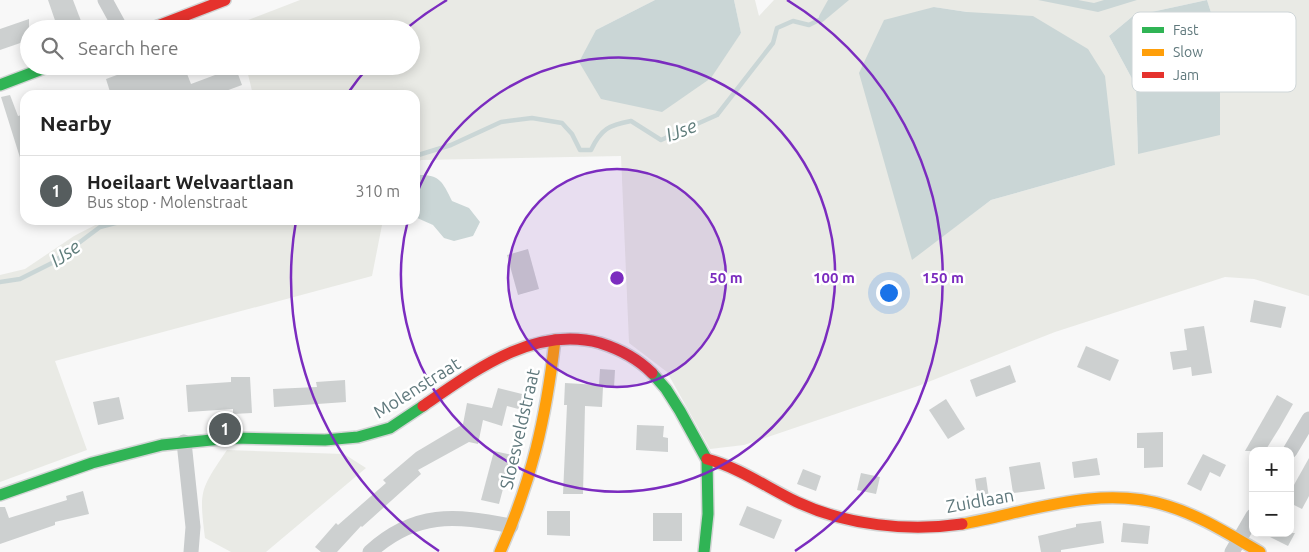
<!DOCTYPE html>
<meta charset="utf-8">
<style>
:root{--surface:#fff;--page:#f6f6f6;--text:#222;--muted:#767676;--line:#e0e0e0;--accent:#565d5e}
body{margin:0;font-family:Ubuntu,sans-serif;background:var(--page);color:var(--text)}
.controls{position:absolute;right:15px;bottom:15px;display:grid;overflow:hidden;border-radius:10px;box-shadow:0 2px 12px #0003}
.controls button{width:45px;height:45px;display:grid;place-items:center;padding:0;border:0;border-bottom:1px solid var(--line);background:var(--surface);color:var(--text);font:25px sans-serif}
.you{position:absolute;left:888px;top:292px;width:18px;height:18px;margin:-12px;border:4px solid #fff;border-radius:50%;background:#1a73e8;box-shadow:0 0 0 8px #1a73e833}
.badge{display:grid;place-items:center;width:32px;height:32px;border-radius:50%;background:var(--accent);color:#fff;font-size:16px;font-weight:700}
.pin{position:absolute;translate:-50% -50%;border:2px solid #fff;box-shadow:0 1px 5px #0006}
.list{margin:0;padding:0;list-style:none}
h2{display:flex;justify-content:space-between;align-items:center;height:65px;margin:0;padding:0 20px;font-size:21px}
h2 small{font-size:16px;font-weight:400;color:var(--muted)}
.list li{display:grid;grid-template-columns:32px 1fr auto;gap:15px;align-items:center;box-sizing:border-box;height:70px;padding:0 20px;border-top:1px solid var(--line)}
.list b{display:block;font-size:19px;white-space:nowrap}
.list p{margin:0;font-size:16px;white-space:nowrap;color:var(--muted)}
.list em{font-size:16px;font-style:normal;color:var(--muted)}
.icon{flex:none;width:28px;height:28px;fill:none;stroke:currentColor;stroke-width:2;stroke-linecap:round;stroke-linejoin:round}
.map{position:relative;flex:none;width:1309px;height:552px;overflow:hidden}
.search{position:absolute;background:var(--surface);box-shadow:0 2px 12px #0003;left:20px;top:20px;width:400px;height:55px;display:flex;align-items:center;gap:12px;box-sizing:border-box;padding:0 18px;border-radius:28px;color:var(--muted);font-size:19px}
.panel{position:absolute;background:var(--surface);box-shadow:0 2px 12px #0003;left:20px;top:90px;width:400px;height:135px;border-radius:15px}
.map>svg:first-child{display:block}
.green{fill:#e9eae5;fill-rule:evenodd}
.water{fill:#cad6d6}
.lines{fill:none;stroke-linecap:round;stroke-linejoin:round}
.stream{stroke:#cad6d6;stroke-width:4.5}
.building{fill:#cdd0d0}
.fast-casing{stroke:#d3d5d5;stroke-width:14}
.slow-casing{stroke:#d3d5d5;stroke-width:14}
.jam-casing{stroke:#d3d5d5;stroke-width:14}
.street{stroke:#c8cbcc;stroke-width:15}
.fast{stroke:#30b455;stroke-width:11}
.slow{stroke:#ff9f0a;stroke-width:11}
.jam{stroke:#e5322d;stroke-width:11}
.ring{fill:none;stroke:#7b2cbf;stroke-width:2.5}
.labels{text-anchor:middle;stroke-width:5;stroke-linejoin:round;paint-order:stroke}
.street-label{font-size:18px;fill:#5f787c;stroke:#fff}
.water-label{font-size:19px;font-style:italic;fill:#5e7c7a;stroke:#fff}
.key{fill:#fff;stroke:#cfd6d8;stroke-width:1}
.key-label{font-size:14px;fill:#5f787c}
.centre{fill:#7b2cbf;stroke:#fff;stroke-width:2.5}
.ring-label{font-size:15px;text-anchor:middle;font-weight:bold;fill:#7b2cbf;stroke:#fff;stroke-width:5;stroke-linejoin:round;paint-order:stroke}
</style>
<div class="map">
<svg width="1309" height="552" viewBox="0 0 1309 552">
<rect width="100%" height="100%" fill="#f8f8f8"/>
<g class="green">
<path d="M300 0H655L596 30 741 34 734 0H755L759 16 774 0H1207L1133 16 1109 36 1136 86 1138 154 1220 41 1207 0H1309V296L1254 279 1225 277 1055 332 918 386 744 445 710 449 667 372 629 343 621 156 421 160 415 165V95H253L246 66H411V29H236L235 25ZM934 7 967 12 1115 165 991 200 912 259Z"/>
<polygon points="105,220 383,220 372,276 55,361 87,450 0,482 0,275 25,269 74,236"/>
<path d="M227 450 344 454 366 468 266 552H231L205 538C199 490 200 490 227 450Z"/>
</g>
<g class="water">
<polygon points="655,0 734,0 741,33 711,78 662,112 601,99 579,62 596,30"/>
<polygon points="828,0 849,0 819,25 819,16"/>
<polygon points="1038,0 1078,0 1094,3 1104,0 1137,0 1098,12"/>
<polygon points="1207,0 1220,41 1220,135 1138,154 1136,86 1109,36 1133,16"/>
<polygon points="934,7 967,12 1033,16 1088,49 1105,76 1115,165 991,200 912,260 859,73 884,20"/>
<path d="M415 175C439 174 442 180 452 201L469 208 480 222 473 236 454 241 444 238 433 225 415 217Z"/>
</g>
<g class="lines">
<g class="stream">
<path d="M415 156 451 145 501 122 532 118 562 123 572 134 580 150H591C601 129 609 125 631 121L661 140 717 115 773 43 777 28 793 21 809 25 823 18"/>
<polyline points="0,282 20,279 52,263 100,227 127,220"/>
</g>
</g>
<g class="building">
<polygon points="48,0 73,0 81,21 58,29"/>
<polygon points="29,19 29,40 0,50 0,29"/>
<polygon points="141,66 184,66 191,84 223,72 221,66 235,66 242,85 215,95 111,95 106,79"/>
<polygon points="10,95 18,116 25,114 25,164 22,164 1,97"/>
<polygon points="528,249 539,289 518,295 507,255"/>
<polygon points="1254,300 1286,307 1281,328 1250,322"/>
<polygon points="1204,326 1212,373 1192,376 1191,367 1173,370 1170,352 1187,350 1184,329"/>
<polygon points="1086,346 1119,360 1110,381 1077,367"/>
<polygon points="1010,365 1016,382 976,397 970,380"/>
<polygon points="600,369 615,370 614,388 603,387 602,407 585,406 583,494 563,494 567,405 564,405 565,383 599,385"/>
<polygon points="231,377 250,377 252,413 233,414 233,409 188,412 186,385 231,382"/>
<polygon points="345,380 346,402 274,407 273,389 317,387 316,382"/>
<polygon points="498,388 530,396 526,411 507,406 502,426 483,420 478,444 469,442 418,470 421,474 362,527 361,526 337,552 321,552 315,547 336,523 338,525 386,483 383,480 416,452 463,424 467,403 492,408"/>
<polygon points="1277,395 1293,404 1280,427 1265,451 1245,451"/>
<polygon points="119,397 124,419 98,425 93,402"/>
<polygon points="946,399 965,429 948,439 929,410"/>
<polygon points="637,425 664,426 663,437 668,438 668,452 636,450"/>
<polygon points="1163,432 1163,467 1144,468 1144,448 1137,448 1137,433"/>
<polygon points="494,451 512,455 499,504 481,500"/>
<polygon points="1203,454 1226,465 1220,477 1210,472 1201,491 1187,484"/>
<polygon points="1097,458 1100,475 1074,478 1072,462"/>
<polygon points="1309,458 1309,496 1302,509 1290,503 1290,492"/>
<polygon points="1040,462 1045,489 1013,493 1009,467"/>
<polygon points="803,469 821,476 816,491 797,484"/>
<polygon points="861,473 880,477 876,494 857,490"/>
<polygon points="986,477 989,498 978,500 975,479"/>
<polygon points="83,491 89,514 55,522 55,525 0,544 0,507 5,507 9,518 67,500 66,496"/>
<polygon points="747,506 782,520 774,539 739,525"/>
<polygon points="547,511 570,511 570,536 547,535"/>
<rect x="653" y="513" width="29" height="28"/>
<polygon points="1101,521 1104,543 1061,550 1061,552 1041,552 1038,536 1076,527 1076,524"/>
<polygon points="1123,523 1150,526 1148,544 1121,542"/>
<polygon points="1262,533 1295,533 1288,546"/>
</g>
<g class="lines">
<g class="fast-casing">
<g id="fast">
<polyline points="0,85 50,66"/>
<polyline points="652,373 666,389 680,411 707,460 708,514 704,552"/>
<polyline points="0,495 92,463 162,445 231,438 325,440 358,437 390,428 423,406"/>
</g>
</g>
<g class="slow-casing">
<g id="slow">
<path d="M962 524C1029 512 1100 484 1168 506 1201 516 1230 535 1260 552"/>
<path d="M500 552C532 480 546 418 555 340"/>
</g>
</g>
<g class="jam-casing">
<g id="jam">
<polyline points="150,29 225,0"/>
<path d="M423 406C474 371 534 325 600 343 619 349 638 359 652 373"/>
<path d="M707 459C740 468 766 487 797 502 846 525 908 532 962 524"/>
</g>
</g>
<g class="street">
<polyline points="105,0 121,29"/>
<polyline points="184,442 193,527 191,552"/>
<polyline points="1290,451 1309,419"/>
<path d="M370 552C415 511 455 515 511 526"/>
<polyline points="1232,552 1253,516"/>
</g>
<use href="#fast" class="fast"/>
<use href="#slow" class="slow"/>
<use href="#jam" class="jam"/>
</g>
<circle cx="617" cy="278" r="109" fill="#7b2cbf" fill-opacity=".12"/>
<g class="ring">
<circle cx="617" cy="278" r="109"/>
<path d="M415 198A217 217 0 1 1 408 220"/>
<path d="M439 551A326 326 0 0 1 296 221M348 93A326 326 0 0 1 369 66M407 28A326 326 0 0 1 447 0M787 0A326 326 0 0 1 795 551"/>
</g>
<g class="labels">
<g class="street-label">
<text transform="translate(417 388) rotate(-32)" y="6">Molenstraat</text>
<text transform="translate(520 429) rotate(-77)" y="6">Sloesveldstraat</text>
<text transform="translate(980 501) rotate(-10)" y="6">Zuidlaan</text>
</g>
<g class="water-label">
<text transform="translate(681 130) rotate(-21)" y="7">IJse</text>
<text transform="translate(65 253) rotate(-35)" y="7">IJse</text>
</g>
</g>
<rect x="1132" y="12" width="164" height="80" rx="8" class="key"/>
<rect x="1142" y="27" width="22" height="6" fill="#30b455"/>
<rect x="1142" y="49" width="22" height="7" fill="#ff9f0a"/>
<rect x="1142" y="72" width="22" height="6" fill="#e5322d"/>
<g class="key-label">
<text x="1173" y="35">Fast</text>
<text x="1173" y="57">Slow</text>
<text x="1173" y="80">Jam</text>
</g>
<circle cx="617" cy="278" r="8" class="centre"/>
<g class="ring-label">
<text x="726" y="283">50 m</text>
<text x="834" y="283">100 m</text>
<text x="943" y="283">150 m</text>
</g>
</svg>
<div class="controls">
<button>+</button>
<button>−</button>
</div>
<div class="you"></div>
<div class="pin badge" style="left:225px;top:429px">1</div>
<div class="search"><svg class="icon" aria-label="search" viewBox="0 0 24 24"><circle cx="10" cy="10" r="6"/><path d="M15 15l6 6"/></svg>Search here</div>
<section class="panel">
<h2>Nearby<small></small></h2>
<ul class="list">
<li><span class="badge">1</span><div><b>Hoeilaart Welvaartlaan</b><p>Bus stop · Molenstraat</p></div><em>310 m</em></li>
</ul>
</section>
</div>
